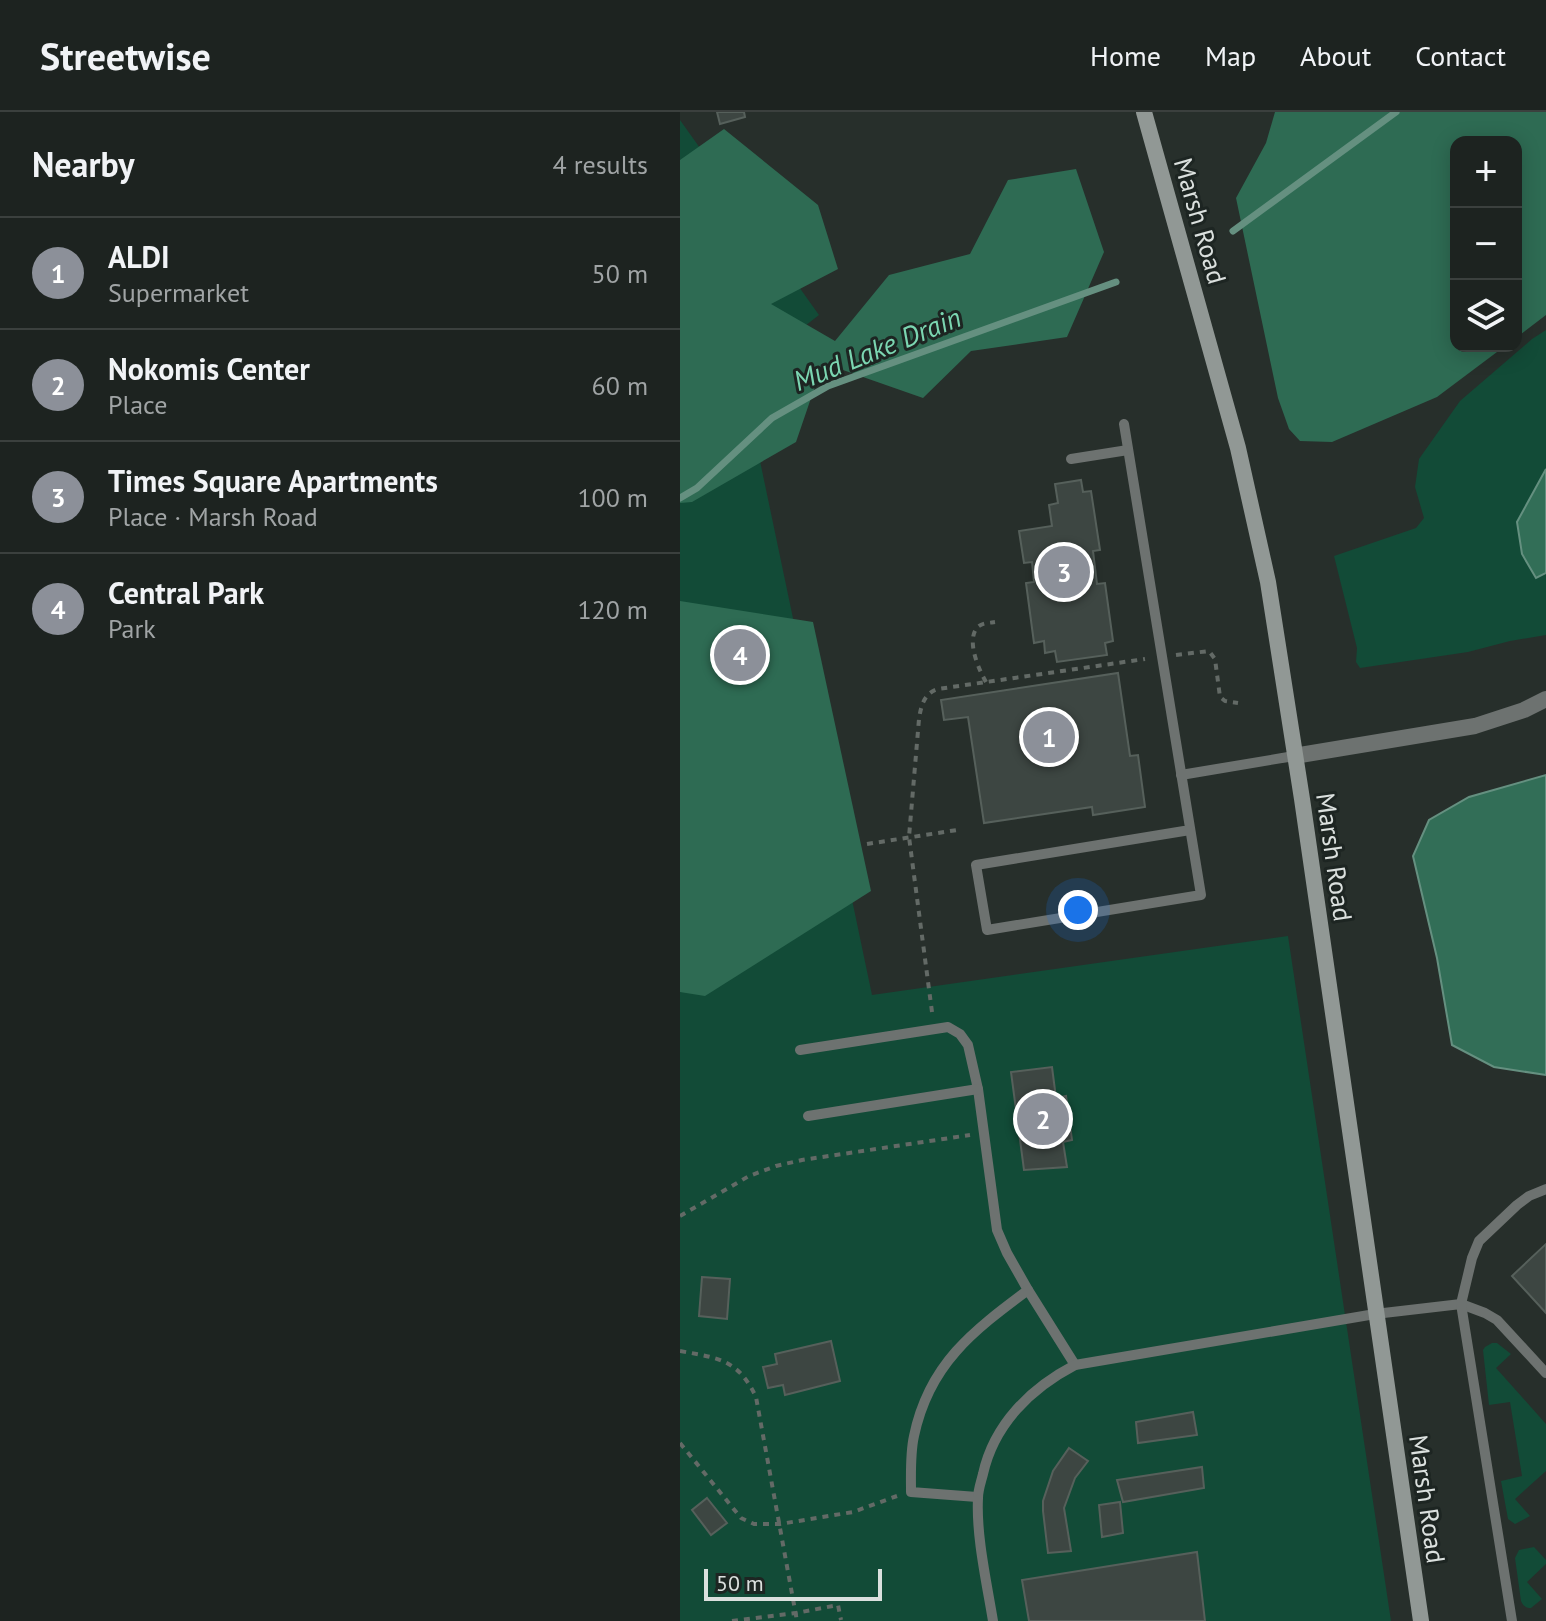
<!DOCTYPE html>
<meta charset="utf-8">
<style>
:root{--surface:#1d2320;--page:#2a2f2d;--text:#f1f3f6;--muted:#a0a4a5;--line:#3b403e;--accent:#8c9099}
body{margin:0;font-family:"PT Sans",sans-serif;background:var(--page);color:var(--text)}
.controls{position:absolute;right:24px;top:24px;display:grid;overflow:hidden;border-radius:16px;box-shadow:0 4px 20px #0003}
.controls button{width:72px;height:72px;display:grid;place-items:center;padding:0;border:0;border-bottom:2px solid var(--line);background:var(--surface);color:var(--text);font:40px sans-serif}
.scale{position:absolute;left:24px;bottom:20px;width:178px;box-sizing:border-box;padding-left:8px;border:4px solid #dbe0de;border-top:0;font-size:22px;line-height:28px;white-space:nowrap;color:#dbe0de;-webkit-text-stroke:6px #1d2522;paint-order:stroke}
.you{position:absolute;left:398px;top:798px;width:28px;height:28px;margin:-20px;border:6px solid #fff;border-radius:50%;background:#1a73e8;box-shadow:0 0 0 12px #1a73e833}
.badge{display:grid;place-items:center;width:52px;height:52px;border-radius:50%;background:var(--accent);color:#fff;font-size:26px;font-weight:700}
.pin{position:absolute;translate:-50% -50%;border:4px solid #fff;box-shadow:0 2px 8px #0006}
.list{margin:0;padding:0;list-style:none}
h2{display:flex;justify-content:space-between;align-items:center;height:104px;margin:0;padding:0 32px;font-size:34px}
h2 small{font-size:26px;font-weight:400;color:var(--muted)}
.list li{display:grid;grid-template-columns:52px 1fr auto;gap:24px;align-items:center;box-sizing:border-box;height:112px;padding:0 32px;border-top:2px solid var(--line)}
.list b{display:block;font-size:30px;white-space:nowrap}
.list p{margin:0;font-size:26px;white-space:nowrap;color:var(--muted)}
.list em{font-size:26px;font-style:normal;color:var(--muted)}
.icon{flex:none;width:44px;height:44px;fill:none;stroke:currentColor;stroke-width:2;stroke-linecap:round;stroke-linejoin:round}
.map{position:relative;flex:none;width:866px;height:1509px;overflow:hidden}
header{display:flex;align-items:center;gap:48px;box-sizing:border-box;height:112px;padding:0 40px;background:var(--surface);border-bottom:2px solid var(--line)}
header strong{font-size:38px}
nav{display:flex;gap:44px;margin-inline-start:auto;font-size:28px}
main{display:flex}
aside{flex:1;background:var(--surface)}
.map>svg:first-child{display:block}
.green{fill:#124b37}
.forest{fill:#2e6b53}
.water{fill:#326e57;stroke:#659080;stroke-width:2}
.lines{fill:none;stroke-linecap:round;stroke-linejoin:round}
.stream{stroke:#659080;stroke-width:7}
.building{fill:#3d4642;stroke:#56605b;stroke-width:2}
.path{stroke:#636a66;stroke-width:4;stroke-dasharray:6 6;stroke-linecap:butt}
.lane{stroke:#6d7270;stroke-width:10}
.street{stroke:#6d7270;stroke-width:16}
.secondary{stroke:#919895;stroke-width:16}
.labels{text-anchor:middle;stroke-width:6;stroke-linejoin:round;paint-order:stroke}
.street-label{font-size:26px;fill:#dbe0de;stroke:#1d2522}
.water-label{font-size:28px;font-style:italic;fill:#7bd6b1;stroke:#1d2522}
</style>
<header>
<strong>Streetwise</strong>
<nav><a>Home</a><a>Map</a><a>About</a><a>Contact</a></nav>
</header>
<main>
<aside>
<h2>Nearby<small>4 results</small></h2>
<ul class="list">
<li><span class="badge">1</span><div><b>ALDI</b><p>Supermarket</p></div><em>50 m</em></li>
<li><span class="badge">2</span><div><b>Nokomis Center</b><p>Place</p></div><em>60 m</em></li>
<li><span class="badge">3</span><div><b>Times Square Apartments</b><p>Place · Marsh Road</p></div><em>100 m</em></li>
<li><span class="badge">4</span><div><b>Central Park</b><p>Park</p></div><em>120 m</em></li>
</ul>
</aside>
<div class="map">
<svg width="866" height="1509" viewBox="0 0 866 1509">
<rect width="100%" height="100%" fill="#272f2b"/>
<g class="green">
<polygon points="0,8 139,203 62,263 192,883 608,824 711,1509 0,1509"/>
<polygon points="866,218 866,523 830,529 788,540 680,556 676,550 677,536 654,444 736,416 744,406 735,375 739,347 780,289 852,227"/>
<polygon points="812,1231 817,1231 831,1242 816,1256 866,1312 866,1359 835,1387 850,1404 835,1412 828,1407 821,1369 842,1364 830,1290 809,1293 803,1238 805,1235"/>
<path d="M854 1435 866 1448V1452L847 1470 862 1487 851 1496C846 1496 843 1494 841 1489L835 1446 839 1438Z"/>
</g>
<g class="forest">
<polygon points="595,0 866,0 866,203 836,226 836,30 776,30 776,234 825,234 757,285 652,330 620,329 609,317 598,286 556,86 586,31"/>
<polygon points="44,17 138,93 158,157 91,192 155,229 209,163 290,142 328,68 396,57 424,140 387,225 291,239 243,286 143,251 116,330 12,390 0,391 0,48"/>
<polygon points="0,489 133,510 191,779 25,884 0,880"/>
</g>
<g class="water">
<polygon points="866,357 866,461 856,466 842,442 837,410"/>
<polygon points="866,663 866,963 814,955 772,933 757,846 733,744 749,708 789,685"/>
</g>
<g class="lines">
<g class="stream">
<polyline points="553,119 716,0"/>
<polyline points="0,386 17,376 92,306 148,274 436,170"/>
</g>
</g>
<g class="building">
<polygon points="37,0 64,0 65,5 40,12"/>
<polygon points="401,368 403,380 411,379 420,438 413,439 417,472 425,471 433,529 425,531 427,543 377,550 375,539 365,541 364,529 354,531 346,471 354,470 352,450 344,451 339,419 372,414 369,393 378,391 375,372"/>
<polygon points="438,561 450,644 458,643 465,695 413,703 412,695 304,711 288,605 264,608 261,588"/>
<polygon points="372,955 376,986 386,984 392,1028 383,1030 387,1055 344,1058 331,960"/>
<polygon points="866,1132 866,1201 832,1164"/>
<polygon points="22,1165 50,1167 47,1207 19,1204"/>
<polygon points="151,1229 160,1269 105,1283 103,1273 88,1276 83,1255 97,1252 95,1242"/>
<polygon points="513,1300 517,1323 458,1331 456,1310"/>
<polygon points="389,1336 408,1349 395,1366 384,1396 391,1439 368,1441 363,1399 363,1389 373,1359"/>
<polygon points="522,1355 524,1376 443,1390 437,1368"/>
<polygon points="27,1386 47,1411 31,1423 12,1398"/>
<polygon points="440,1390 443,1421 422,1425 419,1393"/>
<polygon points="517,1440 525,1509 349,1509 342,1468"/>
</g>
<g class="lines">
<g class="path">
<polyline points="496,543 529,539 535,547 540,585 545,589 558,591"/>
<path d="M306 570C299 558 287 531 296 517 300 511 308 511 315 510"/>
<polyline points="187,732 277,718"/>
<path d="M252 900 229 725 239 607C241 594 244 581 258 577L465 547"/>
<polyline points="0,1104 69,1064 96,1054 122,1048 290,1023"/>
<path d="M0 1239C38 1246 58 1247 76 1285L117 1509"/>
<polyline points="0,1331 61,1406 74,1412 100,1412 173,1400 217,1384"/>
<polyline points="52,1509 116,1501 158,1493 161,1508"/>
</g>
<g class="lane">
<polyline points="444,312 521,783 307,818 296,753 510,718"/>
<polyline points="391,347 448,338"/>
<polyline points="501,663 614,644"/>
<polyline points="120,938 268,915 280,922 288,933 298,977 317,1118 327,1141 348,1178"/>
<polyline points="128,1004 298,977"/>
<path d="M297 1385 231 1380C231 1362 230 1342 234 1324 249 1252 293 1219 348 1178L395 1253"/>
<path d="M313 1509C307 1472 296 1424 298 1386 298 1378 301 1370 303 1362 314 1312 351 1276 395 1253L695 1202 781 1192 805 1201 817 1208 866 1261"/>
<polyline points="832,1509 781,1192 792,1146 799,1129 837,1093 849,1084 866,1077"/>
</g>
<polyline class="street" points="614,644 795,614 844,598 866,587"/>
<polyline class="secondary" points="464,0 558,336 588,470 622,687 741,1509"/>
</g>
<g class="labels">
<g class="street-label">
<text transform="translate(520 109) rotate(74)" y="9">Marsh Road</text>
<text transform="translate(654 745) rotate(82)" y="9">Marsh Road</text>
<text transform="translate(747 1387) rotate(82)" y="9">Marsh Road</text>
</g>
<g class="water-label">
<text transform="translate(197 237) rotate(-22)" y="10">Mud Lake Drain</text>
</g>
</g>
</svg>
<div class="controls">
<button>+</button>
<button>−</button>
<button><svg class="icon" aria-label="layers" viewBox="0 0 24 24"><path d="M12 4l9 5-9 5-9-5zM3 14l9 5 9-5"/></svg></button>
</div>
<div class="scale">50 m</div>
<div class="you"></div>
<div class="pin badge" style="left:369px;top:625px">1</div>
<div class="pin badge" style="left:363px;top:1007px">2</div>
<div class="pin badge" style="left:384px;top:460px">3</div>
<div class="pin badge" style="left:60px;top:543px">4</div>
</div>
</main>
